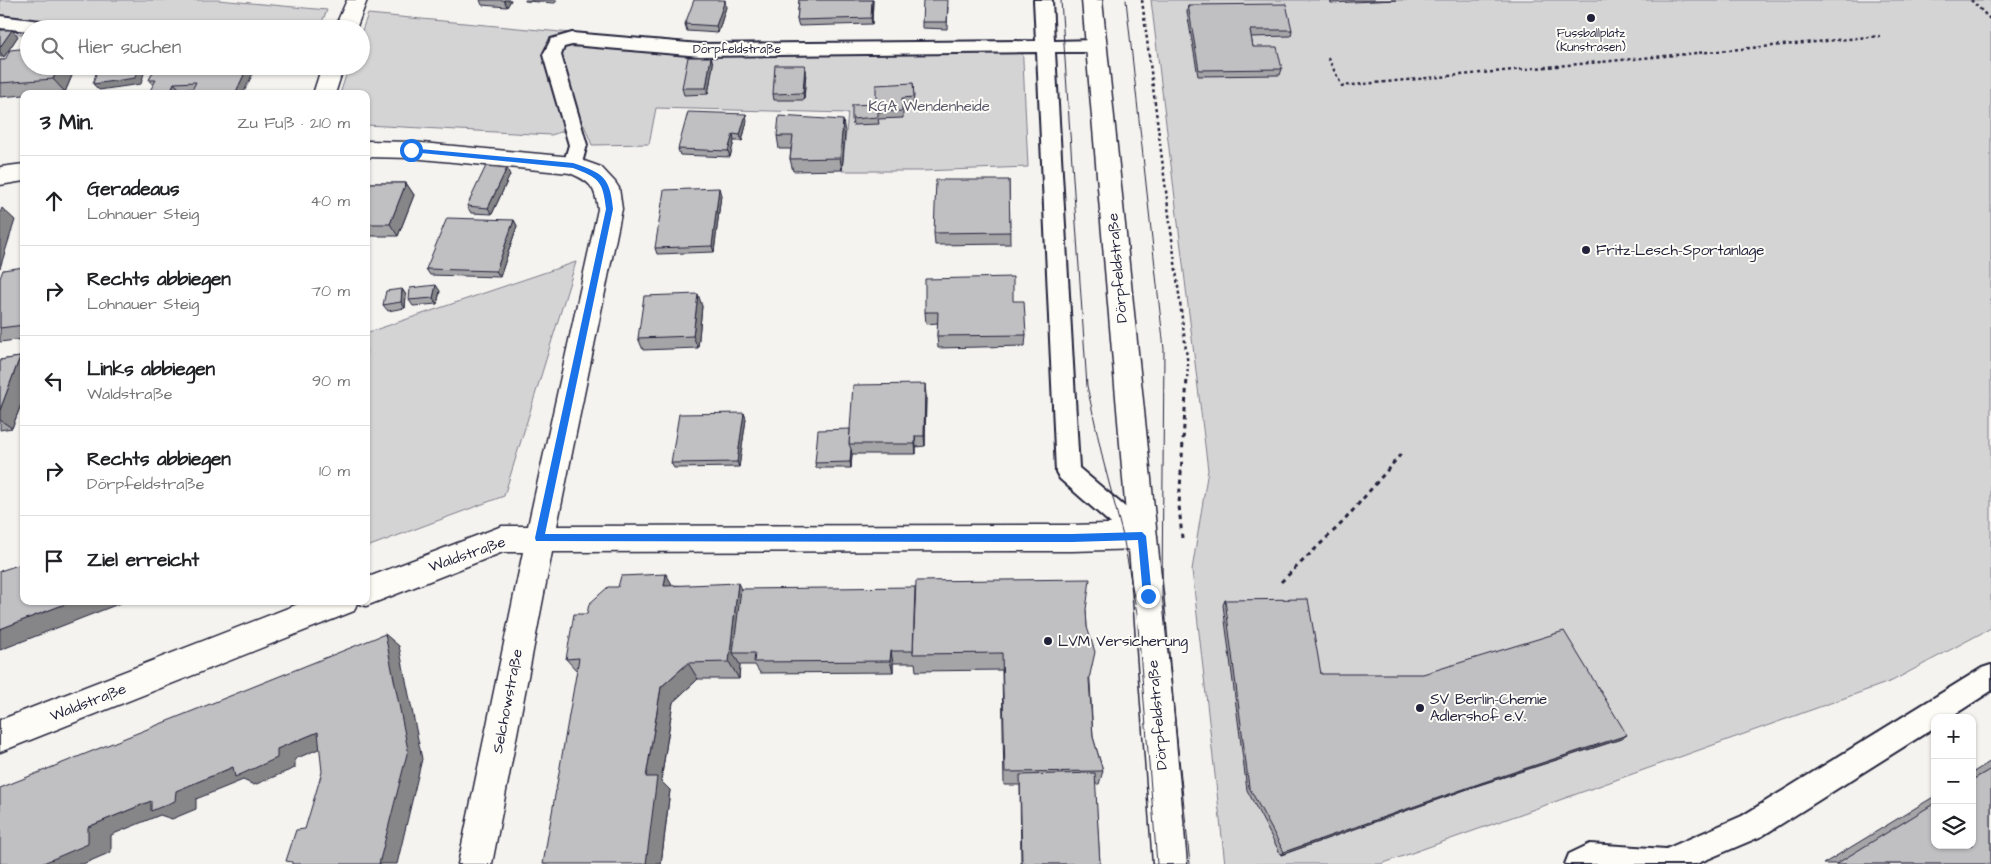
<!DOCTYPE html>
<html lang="de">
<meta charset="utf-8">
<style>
:root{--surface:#fff;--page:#f6f6f6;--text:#202124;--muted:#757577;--line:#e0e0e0}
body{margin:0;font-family:"Architects Daughter",sans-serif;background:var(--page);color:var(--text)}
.controls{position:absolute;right:15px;bottom:15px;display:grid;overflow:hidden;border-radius:10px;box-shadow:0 1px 4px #0004}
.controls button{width:45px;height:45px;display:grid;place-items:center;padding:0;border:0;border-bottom:1px solid var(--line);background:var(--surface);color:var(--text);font:25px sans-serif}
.stop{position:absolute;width:15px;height:15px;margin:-11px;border:4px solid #1a73e8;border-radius:50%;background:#fff}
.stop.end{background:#1a73e8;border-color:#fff;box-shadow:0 1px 5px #0008}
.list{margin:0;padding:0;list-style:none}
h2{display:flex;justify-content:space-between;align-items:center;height:65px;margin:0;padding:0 20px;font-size:21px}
h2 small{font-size:16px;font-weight:400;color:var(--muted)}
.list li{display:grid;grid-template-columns:32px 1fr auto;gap:15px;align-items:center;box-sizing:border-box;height:90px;padding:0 20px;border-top:1px solid var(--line)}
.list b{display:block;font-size:19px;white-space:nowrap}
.list p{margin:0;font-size:16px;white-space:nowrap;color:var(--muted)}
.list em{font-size:16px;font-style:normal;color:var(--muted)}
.icon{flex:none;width:28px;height:28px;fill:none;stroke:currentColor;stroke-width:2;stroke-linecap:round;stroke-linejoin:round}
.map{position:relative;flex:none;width:1991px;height:864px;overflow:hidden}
.search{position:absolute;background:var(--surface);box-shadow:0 1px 4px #0004;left:20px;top:20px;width:350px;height:55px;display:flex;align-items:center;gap:12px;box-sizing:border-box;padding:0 18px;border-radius:28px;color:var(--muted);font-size:19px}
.panel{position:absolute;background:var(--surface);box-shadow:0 1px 4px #0004;left:20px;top:90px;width:350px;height:515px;border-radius:10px}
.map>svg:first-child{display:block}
.green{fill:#d5d4d5;stroke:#7c7b88}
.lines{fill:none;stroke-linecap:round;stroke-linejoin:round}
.lane-casing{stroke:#22223b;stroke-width:4}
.street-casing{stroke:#22223b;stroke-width:3}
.secondary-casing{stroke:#22223b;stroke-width:3}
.path-far1{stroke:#22223b;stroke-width:2.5;stroke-dasharray:3 3;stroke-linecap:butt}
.path{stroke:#22223b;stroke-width:3;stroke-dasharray:4.5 4.5;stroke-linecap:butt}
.lane{fill:#fdfcf7;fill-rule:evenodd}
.street{fill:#fdfcf7;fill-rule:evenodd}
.secondary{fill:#fdfcf7;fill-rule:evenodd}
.tram{stroke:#22223b;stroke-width:1}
.wall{fill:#a5a4a7;stroke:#22223b}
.shaded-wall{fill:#868688;stroke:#22223b}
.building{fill:#c0bfc2;stroke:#22223b}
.route{fill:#1a73e8}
.poi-dot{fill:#22223b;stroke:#fdfcf7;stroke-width:2}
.labels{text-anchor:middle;stroke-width:4;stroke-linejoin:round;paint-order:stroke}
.far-poi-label{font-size:12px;fill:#22223b;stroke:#fdfcf7}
.far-street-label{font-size:12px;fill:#22223b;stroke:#fdfcf7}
.park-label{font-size:15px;fill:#585769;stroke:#fdfcf7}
.poi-label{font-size:15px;fill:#22223b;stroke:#fdfcf7;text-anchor:start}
.street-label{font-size:15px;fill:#22223b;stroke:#fdfcf7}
</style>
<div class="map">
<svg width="1991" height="864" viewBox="0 0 1991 864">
<rect width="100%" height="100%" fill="#f4f3ef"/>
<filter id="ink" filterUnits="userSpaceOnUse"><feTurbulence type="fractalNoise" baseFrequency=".02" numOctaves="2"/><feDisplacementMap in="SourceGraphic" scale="10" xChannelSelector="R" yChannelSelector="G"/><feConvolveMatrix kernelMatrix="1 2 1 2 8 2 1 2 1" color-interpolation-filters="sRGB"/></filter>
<g filter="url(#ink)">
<g class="green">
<polygon points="0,0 218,0 327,10 319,29 29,29 29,35 0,32"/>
<polygon points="1151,0 1991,0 1991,628 1892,681 1381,864 1225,864 1192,570 1208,470"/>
<polygon points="368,14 689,44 1022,40 1028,167 922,171 842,171 848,113 656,108 649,144 592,145 584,125 551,135 366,125 366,94 340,94 349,66 361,66 361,33"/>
<polygon points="576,262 504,496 367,547 366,333"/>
</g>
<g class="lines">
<g class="lane-casing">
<g id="lane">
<polygon points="1034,0 1052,0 1054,41 1096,40 1102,42 1105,46 1102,50 1096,52 1055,52 1079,468 1150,528 1154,536 1150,544 1142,547 1134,544 1060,479 1056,472 1037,52 700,56 572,45 564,47 561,55 587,145 580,170 573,172 566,170 563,165 569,145 543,55 551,39 572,33 700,44 1036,41"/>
<polygon points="0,16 57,23 63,25 66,29 29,29 29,31 0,28"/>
<polygon points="1991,665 1991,691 1949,718 1935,718 1935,727 1762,836 1696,864 1565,864 1569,854 1590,844 1666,849 1742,816 1982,668"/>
</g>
</g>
<g class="street-casing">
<g id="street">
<polygon points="347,0 367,0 356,29 334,29"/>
<polygon points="322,66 344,66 335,94 313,94"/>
<path d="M366 141 411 142 573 157 601 167 615 182 619 188 622 209 557 526 1072 525 1142 523 1152 527 1157 536 1152 545 1142 549 1072 551 552 552 492 864H458L523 552H503L366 606 357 603 354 611 0 752V720L306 601H366V578L502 526H528L598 209C595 187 591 182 570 173L411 158 366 157Z"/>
<polygon points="24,164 24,181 0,185 0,167"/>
</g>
</g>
<g class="secondary-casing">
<polygon id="secondary" points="1082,0 1102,0 1163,596 1187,864 1153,864 1133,596"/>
</g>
<g class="path-far1">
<polyline points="1142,0 1188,366 1187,379"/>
<polyline points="1971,0 1991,20"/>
<polyline points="1328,58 1342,86 1880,36"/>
</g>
<g class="path">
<polyline points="1182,538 1179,505 1187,378"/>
<polyline points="1281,582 1343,522 1401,454"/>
</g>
<use href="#lane" class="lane"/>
<use href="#street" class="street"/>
<use href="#secondary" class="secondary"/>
<g class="tram">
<polyline points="1061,0 1087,386 1103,460 1123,536 1137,614 1157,864"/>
<polyline points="1126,0 1164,349 1162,595 1190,864"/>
</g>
</g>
<g class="wall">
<polygon points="480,0 511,0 507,7 482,5"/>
<polygon points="525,0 557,0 555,3 525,1"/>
<polygon points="799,0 873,0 872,24 799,26 797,20"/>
<polygon points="1330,0 1396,0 1331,3"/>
<polygon points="1188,5 1292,30 1291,36 1251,37 1253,47 1282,69 1280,75 1198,76 1187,12"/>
<polygon points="726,7 718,33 687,31 685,24"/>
<polygon points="948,7 947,29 922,28 922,22"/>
<polygon points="0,30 12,30 18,36 4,57 0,57"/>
<polygon points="711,57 713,64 708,94 684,95 682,88"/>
<polygon points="0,60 5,60 76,66 65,92 38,94 24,94 24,95 0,97"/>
<polygon points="805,65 806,71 804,100 774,100 773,94"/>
<polygon points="156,66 287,66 286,69 257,70 256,67 193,89 180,89 153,85 149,80"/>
<polygon points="913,83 914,104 903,105 903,118 878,119 879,124 853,125 852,119"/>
<polygon points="747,121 742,141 734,141 730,157 680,155 678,149"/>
<polygon points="845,132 842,170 793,171 790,159 791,149 779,149 777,136"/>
<polygon points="510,175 492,214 471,213 467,206"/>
<polygon points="1009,180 1010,244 935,245 934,233"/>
<polygon points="366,183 406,183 414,195 398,236 366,236"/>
<polygon points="721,195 714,252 657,254 655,248"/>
<polygon points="514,220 517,226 500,277 430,275 426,269"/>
<polygon points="24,267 24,339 0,342 0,278"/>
<polygon points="402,289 406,295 405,308 388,311 383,305"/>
<polygon points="440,291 437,304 413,306 409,300"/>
<polygon points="1013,301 1026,335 1025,346 938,348 937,336 938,323 926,324 925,312"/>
<polygon points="702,306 698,348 643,350 638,338"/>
<polygon points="20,357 24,360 24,397 12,428 0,430 0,360"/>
<polygon points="926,395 925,446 916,447 916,454 852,454 851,468 816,468 815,463 850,429"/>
<polygon points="744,413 746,419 739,467 674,468 671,463"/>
<polygon points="666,574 672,585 1086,610 1093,737 1103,771 1099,784 1095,784 1100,864 1021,864 1020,785 1004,785 1002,670 916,671 915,663 893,663 893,672 760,673 755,665 740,665 739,679 698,679 673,702 661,781 670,790 661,864 577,671 566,659 618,587"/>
<polygon points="1225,600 1321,674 1621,739 1476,786 1281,855 1247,790 1223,605"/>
<polygon points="1991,761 1991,864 1823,864 1935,796 1935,845 1972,845 1972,773"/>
</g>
<g class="shaded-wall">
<polygon points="504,0 511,0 507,7"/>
<polygon points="725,0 726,7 718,33 716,26"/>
<polygon points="872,0 873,0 872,24 871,18"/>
<polygon points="12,30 18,36 4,57 0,52 0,47"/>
<polygon points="711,57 713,64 708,94 706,88"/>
<polygon points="805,65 806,71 804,100 803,93"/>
<polygon points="59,66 76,66 65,92 53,79"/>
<polygon points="138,66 146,66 141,84 99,90 93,84"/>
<polygon points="248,66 255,66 256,67 243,94 235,94"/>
<polygon points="174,83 180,89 177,94 169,94"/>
<polygon points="746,114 747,121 742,141 740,135"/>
<polygon points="843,120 845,132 842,170 840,158"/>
<polygon points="733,134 734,141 730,157 728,151"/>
<polygon points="507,168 510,175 492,214 488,208"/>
<polygon points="406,183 414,195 398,236 390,224"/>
<polygon points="719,188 721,195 714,252 712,246"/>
<polygon points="2,208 15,220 0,268 0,213"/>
<polygon points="514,220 517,226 500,277 496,271"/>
<polygon points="436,285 440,291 437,304 433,298"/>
<polygon points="402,289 406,295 405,308 401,302"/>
<polygon points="698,294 702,306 698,348 693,336"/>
<polygon points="20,357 24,360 24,397 12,428 0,420 0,410"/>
<polygon points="925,384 926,395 925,446 924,436"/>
<polygon points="744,413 746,419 739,467 737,462"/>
<polygon points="915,436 916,447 916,454 915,444"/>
<polygon points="851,449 852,454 851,468 850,462"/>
<polygon points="666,574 677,593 664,586"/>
<polygon points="738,583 747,602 733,653 740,665 739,679 729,662"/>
<polygon points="73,601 126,601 0,650 0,629"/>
<polygon points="385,634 399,646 422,759 397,864 379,864"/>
<polygon points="891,651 893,663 893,672 890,661"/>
<polygon points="688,663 698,679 673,702 661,781 670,790 661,864 646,864 646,777 661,687"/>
<polygon points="318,732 335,742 295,759 295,768 254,785 243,780 196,799 196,809 172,819 160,815 111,835 111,852 83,864 41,864 88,827"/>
<polygon points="1627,735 1621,739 1476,786 1281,855 1284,852 1481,783"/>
</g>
<g class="building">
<polygon points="694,0 725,0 716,26 685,24"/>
<polygon points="799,0 872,0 871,18 797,20"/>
<polygon points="923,0 948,0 947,22 922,22"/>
<polygon points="1286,4 1292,30 1250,30 1253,47 1277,47 1282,69 1199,70 1188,5"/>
<polygon points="0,30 12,30 0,47"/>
<polygon points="29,48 29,66 59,66 53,79 0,83 0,60 5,60 10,50"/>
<polygon points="688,57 711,57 706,88 682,88"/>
<polygon points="775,65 805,65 803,93 773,94"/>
<polygon points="98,66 138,66 135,78 93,84"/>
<polygon points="156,66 248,66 235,94 190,94 196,82 174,83 169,94 148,94 156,80 149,80"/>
<polygon points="913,83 914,97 902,98 902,111 878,112 878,117 852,119 852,105 876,104 876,85"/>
<polygon points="688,112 746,114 740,135 733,134 728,151 678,149"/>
<polygon points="779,116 843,120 840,158 790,159 793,136 777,136"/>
<polygon points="486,166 507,168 488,208 467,206"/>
<polygon points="936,180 1009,180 1010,232 934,233"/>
<polygon points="366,183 406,183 390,224 366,224"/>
<polygon points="719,188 712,246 655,248 664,190"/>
<polygon points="447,218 514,220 496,271 426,269"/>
<polygon points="24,267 24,325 0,328 0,278 3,270"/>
<polygon points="1013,277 1013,301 1024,301 1026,335 937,336 938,312 925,312 925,279"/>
<polygon points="436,285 433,298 409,300 410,288"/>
<polygon points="402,289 401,302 383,305 386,291"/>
<polygon points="698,294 693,336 638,338 644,296"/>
<polygon points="20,357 0,410 0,360"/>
<polygon points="925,384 924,436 915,436 915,444 849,444 853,385"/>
<polygon points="744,413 737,462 671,463 679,414"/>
<polygon points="850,429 849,444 851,449 850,462 815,463 818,430"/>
<polygon points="24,563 24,601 73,601 0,629 0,571"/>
<polygon points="666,574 664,586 738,583 729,662 688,663 661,687 646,777 657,777 646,864 543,864 579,658 566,659 574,614 587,614 589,604 608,587 618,587 621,576"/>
<polygon points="1090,579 1086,610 1087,627 1095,652 1089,679 1093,737 1103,771 1005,772 1002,653 913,654 916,581"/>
<polygon points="915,587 913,651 891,651 890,661 754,662 755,653 733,653 741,589"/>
<polygon points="1308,599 1321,674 1423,674 1564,631 1627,735 1481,783 1284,852 1249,787 1225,600"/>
<polygon points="385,634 408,750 379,864 292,864 292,862 286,861 296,830 305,829 322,772 318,732 277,749 277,758 235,777 233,767 176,791 175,801 151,811 151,801 88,827 88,844 60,856 41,864 0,864 0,788"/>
<polygon points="1991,769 1991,864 1836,864 1935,803 1935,845 1972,845 1972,780"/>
<polygon points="1095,773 1100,864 1022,864 1020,775"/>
</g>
</g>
<path class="route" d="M409 148 573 163C603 173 610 177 613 209L545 534H1072L1142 532 1146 536 1152 596 1151 599H1144L1143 596 1138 540 1072 542 536 541 535 538 606 209C603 181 599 178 573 168L411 152 408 150Z"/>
<g class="poi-dot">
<circle cx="1591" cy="18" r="5"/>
<circle cx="1586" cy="250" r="5"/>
<circle cx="1048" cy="641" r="5"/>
<circle cx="1420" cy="708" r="5"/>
</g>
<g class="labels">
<g class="far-poi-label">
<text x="1591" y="37">Fussballplatz<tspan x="1591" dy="14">(Kunstrasen)</tspan></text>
</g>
<g class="far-street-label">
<text x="737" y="53">Dörpfeldstraße</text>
</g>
<g class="park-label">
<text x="929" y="111">KGA Wendenheide</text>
</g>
<g class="poi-label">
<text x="1596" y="255">Fritz-Lesch-Sportanlage</text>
<text x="1058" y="646">LVM Versicherung</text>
<text x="1430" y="704">SV Berlin-Chemie<tspan x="1430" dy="17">Adlershof e.V.</tspan></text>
</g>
<g class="street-label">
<text transform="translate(1117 268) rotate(-95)" y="5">Dörpfeldstraße</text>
<text transform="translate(467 554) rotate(-19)" y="5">Waldstraße</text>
<text transform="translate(507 701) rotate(-79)" y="5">Selchowstraße</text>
<text transform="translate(88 702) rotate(-21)" y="5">Waldstraße</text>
<text transform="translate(1157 715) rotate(-95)" y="5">Dörpfeldstraße</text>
</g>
</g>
</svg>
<div class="controls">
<button>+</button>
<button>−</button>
<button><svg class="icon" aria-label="layers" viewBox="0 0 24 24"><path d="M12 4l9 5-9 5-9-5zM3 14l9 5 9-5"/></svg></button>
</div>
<div class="stop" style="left:411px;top:150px"></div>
<div class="stop end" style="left:1148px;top:596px"></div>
<div class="search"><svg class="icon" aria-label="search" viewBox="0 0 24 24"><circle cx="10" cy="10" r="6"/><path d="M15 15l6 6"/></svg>Hier suchen</div>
<section class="panel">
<h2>3 Min.<small>Zu Fuß · 210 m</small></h2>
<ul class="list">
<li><svg class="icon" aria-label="ahead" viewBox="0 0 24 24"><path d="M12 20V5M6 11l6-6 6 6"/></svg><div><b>Geradeaus</b><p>Lohnauer Steig</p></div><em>40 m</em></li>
<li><svg class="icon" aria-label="right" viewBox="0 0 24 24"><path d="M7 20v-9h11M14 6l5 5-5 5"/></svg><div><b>Rechts abbiegen</b><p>Lohnauer Steig</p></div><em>70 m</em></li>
<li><svg class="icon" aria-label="left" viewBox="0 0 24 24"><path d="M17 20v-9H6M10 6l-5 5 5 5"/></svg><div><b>Links abbiegen</b><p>Waldstraße</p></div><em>90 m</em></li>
<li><svg class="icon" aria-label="right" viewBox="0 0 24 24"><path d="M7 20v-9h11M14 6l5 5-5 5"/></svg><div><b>Rechts abbiegen</b><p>Dörpfeldstraße</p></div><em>10 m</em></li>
<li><svg class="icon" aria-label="arrive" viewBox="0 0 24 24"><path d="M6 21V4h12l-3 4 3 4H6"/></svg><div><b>Ziel erreicht</b></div></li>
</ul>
</section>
</div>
